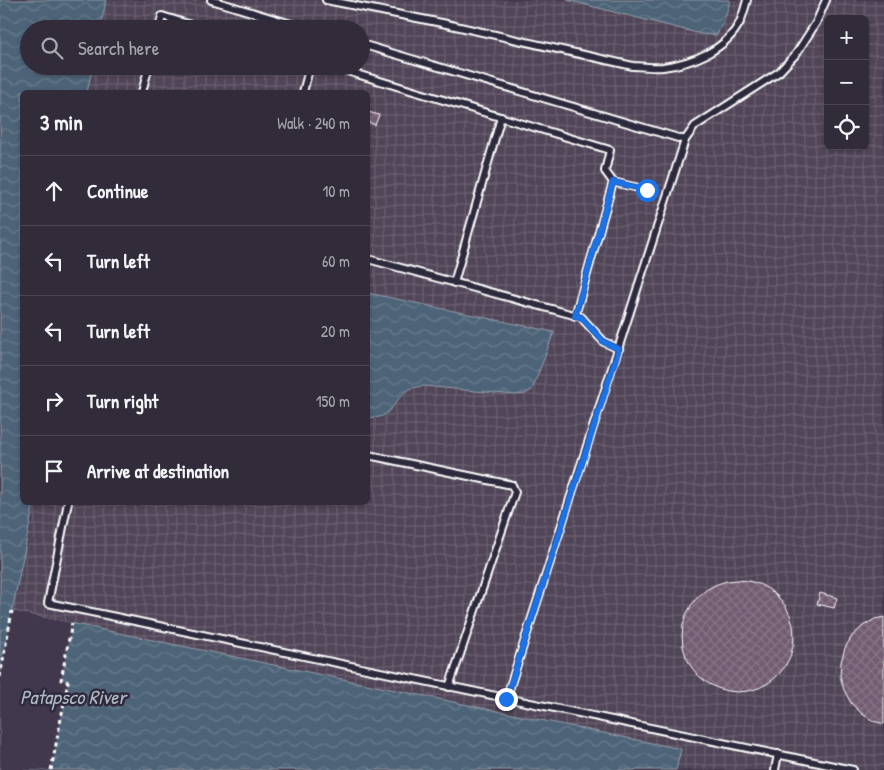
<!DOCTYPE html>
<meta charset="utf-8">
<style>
:root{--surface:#322b3a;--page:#3d3745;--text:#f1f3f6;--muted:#a8a7af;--line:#4d4754}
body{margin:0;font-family:"Patrick Hand",sans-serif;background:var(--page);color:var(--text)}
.controls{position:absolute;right:15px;top:15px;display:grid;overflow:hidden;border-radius:8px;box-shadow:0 1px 4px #0004}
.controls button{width:45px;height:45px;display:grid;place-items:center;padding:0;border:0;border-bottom:1px solid var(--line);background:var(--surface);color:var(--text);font:25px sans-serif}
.stop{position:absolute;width:15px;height:15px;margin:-11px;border:4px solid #1a73e8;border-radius:50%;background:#fff}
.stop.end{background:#1a73e8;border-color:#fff;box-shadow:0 1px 5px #0008}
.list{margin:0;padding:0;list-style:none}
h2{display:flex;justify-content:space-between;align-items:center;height:65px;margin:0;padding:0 20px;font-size:21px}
h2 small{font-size:16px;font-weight:400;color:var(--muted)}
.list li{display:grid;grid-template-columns:32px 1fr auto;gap:15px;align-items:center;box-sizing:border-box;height:70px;padding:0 20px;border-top:1px solid var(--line)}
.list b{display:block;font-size:19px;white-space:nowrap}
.list em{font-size:16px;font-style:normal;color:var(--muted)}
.icon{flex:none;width:28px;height:28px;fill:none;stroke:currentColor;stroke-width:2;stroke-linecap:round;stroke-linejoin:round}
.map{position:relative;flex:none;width:884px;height:770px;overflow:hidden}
.search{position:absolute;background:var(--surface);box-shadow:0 1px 4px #0004;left:20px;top:20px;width:350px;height:55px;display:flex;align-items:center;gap:12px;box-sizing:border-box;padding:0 18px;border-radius:28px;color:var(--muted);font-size:19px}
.panel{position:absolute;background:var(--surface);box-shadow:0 1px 4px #0004;left:20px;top:90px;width:350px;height:415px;border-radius:8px}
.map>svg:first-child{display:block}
.industrial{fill:url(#industrial-grid);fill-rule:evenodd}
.water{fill:url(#water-waves);stroke:#94a2ae}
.pier{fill:#43394d}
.building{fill:url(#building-cross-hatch);stroke:#fff}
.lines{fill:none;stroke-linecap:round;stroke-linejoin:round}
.service-casing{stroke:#fff;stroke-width:10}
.path{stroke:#fff;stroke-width:3;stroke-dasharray:4 4;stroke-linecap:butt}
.service{stroke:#2f2a3d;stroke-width:6}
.route{stroke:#1a73e8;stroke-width:6}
.labels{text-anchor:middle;stroke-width:5;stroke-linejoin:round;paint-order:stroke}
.water-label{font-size:20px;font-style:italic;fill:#afb9c2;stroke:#2f2a3d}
</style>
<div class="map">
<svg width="884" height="770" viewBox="0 0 884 770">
<defs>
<pattern id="industrial-grid" width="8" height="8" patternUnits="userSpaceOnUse" patternTransform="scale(1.25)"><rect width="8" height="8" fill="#514458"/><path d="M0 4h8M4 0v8" fill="none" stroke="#6b6071"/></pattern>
<pattern id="water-waves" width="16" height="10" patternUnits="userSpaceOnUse" patternTransform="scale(1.25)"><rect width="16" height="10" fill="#4d6478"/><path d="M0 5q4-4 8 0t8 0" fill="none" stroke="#687b8c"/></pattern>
<pattern id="building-cross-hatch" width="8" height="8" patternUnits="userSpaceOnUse" patternTransform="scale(1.25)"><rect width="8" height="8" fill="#725c72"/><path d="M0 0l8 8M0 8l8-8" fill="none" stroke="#877487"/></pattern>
</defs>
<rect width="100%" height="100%" fill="#43394d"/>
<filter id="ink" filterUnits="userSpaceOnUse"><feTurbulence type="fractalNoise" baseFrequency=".02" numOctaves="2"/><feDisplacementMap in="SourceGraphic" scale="10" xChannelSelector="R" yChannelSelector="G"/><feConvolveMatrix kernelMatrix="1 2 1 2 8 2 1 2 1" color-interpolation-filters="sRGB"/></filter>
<g filter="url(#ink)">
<path class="industrial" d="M106 0H884V770H676L680 749 12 611 35 503 368 502V417L376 419 385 415 409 389 424 386 515 395 554 332 368 293V92H87L93 66H361V29H100ZM828 19H865V146H828Z"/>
<g class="water">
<polygon points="0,0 106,0 100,29 29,29 29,66 93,66 87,92 22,92 22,502 34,503 12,611 681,749 676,770 0,770"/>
<polygon points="567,0 730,0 726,15 717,35 701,34"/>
<path d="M368 293 554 332 532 390 525 394 515 395 424 386C419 387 412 387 408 390 393 400 390 422 368 417Z"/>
</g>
<polygon class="pier" points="12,611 72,623 61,680 68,682 51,770 0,770 0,677"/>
<g class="building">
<polygon points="368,112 379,115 375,125 368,122"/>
<circle cx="738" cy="636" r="56"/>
<polygon points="820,593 837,598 834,608 817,604"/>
<polygon points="884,617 884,724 873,721 861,713 851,703 844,690 840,676 841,662 845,648 852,636 863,626 875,619"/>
</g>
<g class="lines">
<g class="service-casing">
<g id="service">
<polyline points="211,0 308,29"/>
<path d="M326 0 442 23 633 66C643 66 653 68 663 67 693 63 726 50 740 22 743 15 745 7 747 0"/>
<polyline points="159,29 162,16 204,29"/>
<polyline points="361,44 685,140"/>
<polyline points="330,66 610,150 605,171 613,182 647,190"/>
<polyline points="142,92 149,66"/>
<polyline points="303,92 310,66"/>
<polyline points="368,259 581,317 604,342 619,349"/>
<polyline points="454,283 501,117"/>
<polyline points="575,316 613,182"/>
<polyline points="368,455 512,485 515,492 449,687"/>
<polyline points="68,502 48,603 853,770"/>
<polyline points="506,699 685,140 695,126 779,72 796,54 816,23 826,0"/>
<polyline points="775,770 778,754"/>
</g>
</g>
<g class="path">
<polyline points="0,677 12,611"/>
<polyline points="51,770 68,682 61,680 72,623"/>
</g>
<use href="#service" class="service"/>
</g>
</g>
<g class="lines" filter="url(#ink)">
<polyline class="route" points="506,699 619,349 604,342 581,317 575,316 613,182 647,190"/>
</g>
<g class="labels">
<g class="water-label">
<text x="73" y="704">Patapsco River</text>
</g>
</g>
</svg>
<div class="controls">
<button>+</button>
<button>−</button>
<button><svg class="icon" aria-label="locate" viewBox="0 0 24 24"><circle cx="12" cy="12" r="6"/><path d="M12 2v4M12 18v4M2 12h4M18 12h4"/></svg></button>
</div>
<div class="stop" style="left:647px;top:190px"></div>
<div class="stop end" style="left:506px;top:699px"></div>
<div class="search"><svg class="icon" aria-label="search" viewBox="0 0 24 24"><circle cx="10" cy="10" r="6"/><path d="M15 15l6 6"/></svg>Search here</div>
<section class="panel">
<h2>3 min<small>Walk · 240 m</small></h2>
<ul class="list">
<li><svg class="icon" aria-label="ahead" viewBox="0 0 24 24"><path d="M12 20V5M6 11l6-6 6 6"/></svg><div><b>Continue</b></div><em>10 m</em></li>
<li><svg class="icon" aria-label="left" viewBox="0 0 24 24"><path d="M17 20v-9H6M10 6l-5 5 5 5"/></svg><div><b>Turn left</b></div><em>60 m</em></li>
<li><svg class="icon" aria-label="left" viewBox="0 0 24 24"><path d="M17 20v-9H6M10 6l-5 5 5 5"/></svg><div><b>Turn left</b></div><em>20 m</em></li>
<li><svg class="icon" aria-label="right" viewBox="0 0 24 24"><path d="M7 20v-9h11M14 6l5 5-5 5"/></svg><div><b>Turn right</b></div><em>150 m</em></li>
<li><svg class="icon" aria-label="arrive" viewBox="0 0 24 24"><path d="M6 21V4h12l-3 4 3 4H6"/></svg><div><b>Arrive at destination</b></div></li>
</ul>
</section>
</div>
